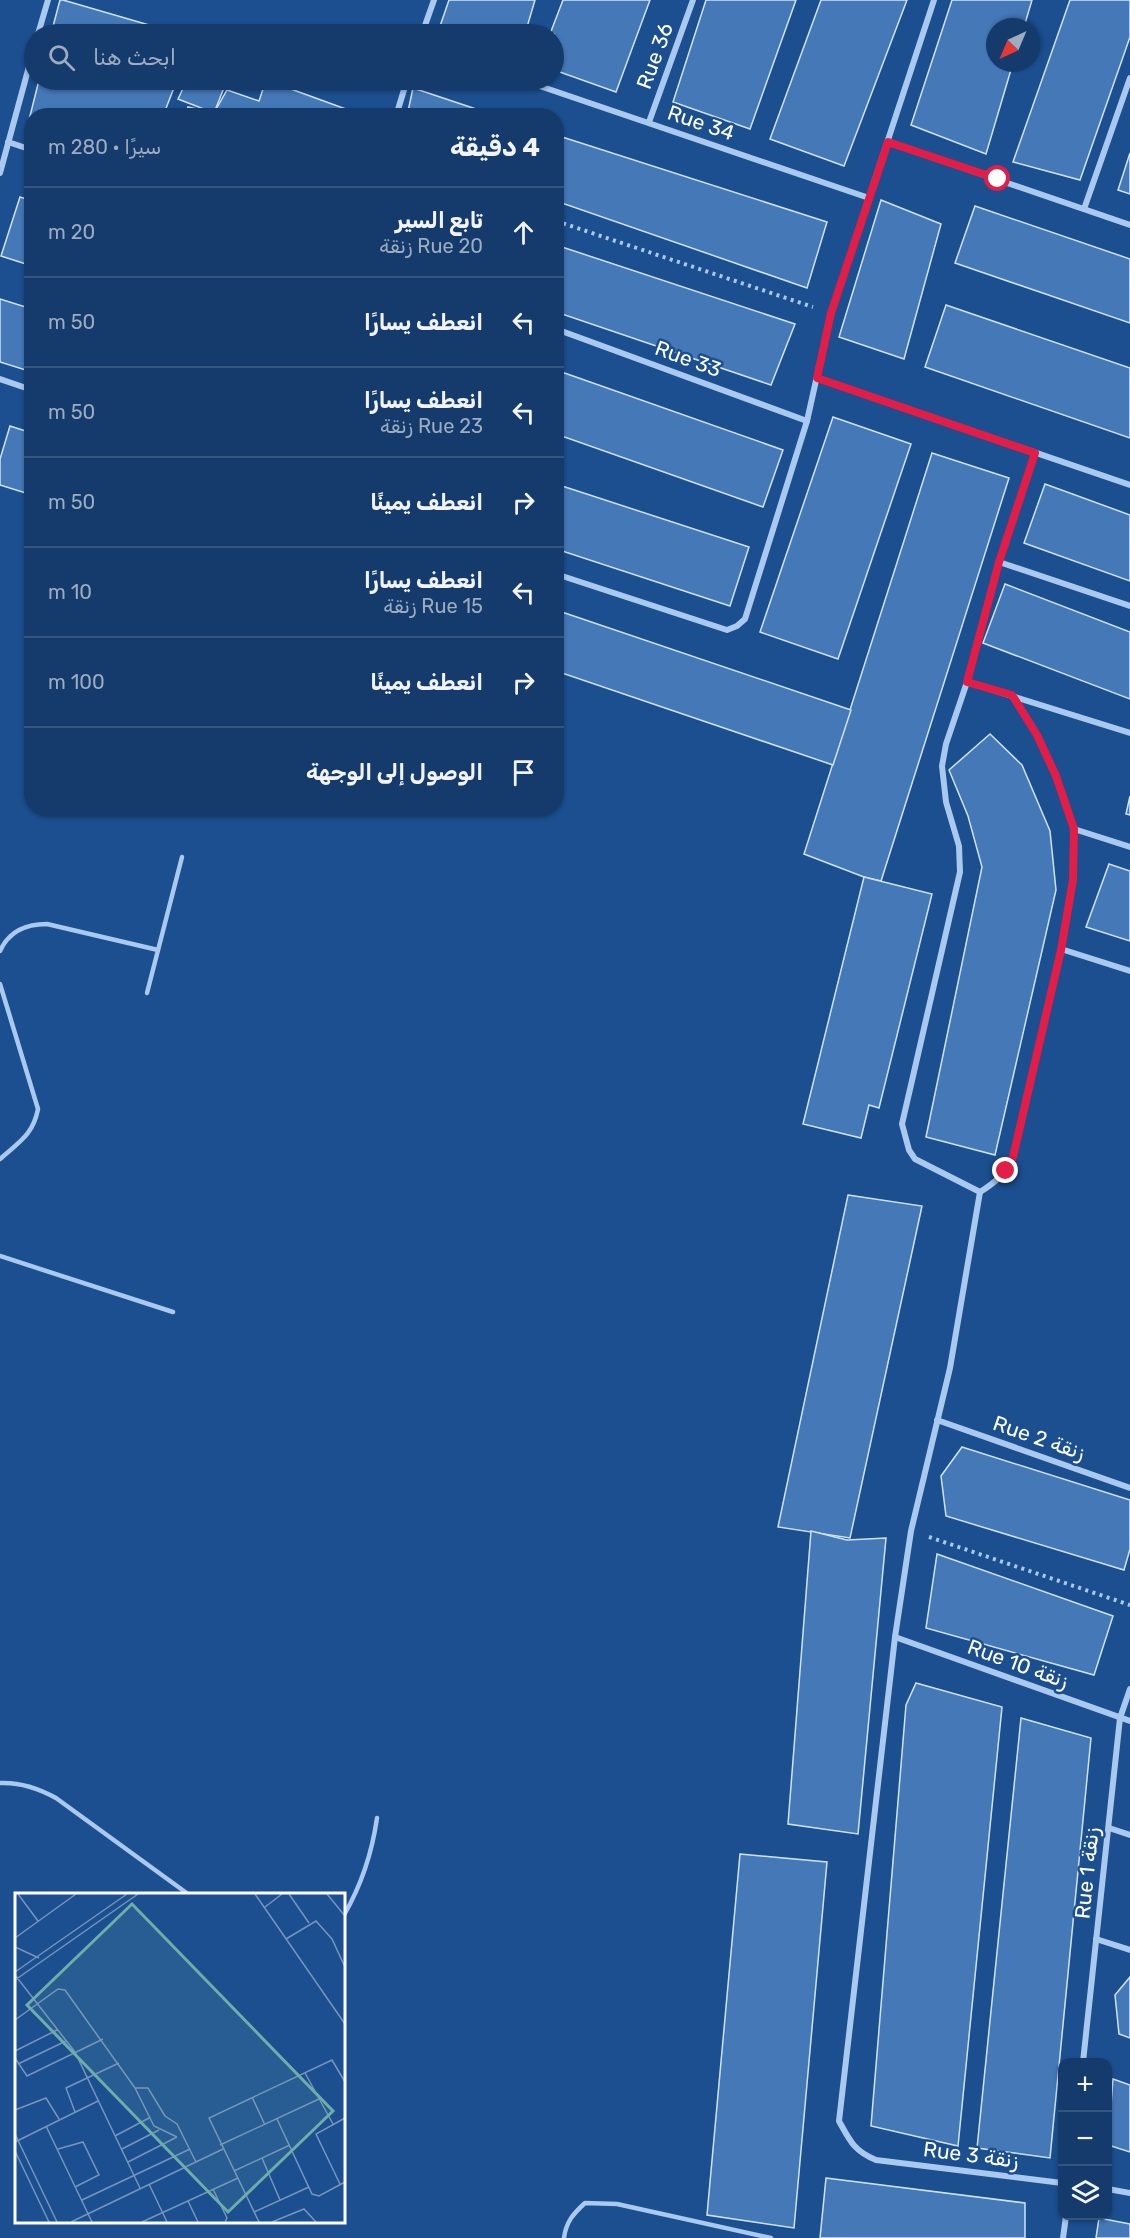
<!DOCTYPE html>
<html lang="ar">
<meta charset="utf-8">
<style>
:root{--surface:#143b6b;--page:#1d4271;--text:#f1f3f6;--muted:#9dadc1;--line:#33557e}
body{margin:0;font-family:Rubik,Vazirmatn,sans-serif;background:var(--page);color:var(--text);direction:rtl}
.controls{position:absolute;right:18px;bottom:18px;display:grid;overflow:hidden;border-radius:12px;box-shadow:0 2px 4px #0004}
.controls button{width:54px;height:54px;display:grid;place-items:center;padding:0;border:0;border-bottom:2px solid var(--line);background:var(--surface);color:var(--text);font:30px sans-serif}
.compass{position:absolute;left:986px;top:18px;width:54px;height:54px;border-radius:50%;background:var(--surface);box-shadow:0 2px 4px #0004;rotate:224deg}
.stop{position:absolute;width:18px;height:18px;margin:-14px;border:4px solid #e11d48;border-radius:50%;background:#fff}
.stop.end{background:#e11d48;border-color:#fff;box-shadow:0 2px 6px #0008}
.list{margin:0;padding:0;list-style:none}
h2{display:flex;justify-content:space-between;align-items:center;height:78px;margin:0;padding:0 24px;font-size:26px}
h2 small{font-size:20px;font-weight:400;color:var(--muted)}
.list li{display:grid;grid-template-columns:39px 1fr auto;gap:18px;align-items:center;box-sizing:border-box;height:90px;padding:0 24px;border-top:2px solid var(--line)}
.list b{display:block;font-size:22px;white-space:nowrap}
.list p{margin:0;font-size:20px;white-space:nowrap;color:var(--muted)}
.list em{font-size:20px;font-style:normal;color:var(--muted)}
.icon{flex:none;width:33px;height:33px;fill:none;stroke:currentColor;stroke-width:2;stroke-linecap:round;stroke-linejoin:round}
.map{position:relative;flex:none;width:1130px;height:2238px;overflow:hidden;direction:ltr}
.search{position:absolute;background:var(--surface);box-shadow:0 2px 4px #0004;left:24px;top:24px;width:540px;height:66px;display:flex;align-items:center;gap:15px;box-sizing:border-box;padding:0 21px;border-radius:33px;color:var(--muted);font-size:22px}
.panel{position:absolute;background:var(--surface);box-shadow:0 2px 4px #0004;left:24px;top:108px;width:540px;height:708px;border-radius:24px;direction:rtl}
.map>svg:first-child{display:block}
.building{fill:#4478b7;stroke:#cfe3fa;stroke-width:1.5}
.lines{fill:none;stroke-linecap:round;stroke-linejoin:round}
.path{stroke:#a9c9ee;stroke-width:4;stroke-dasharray:3 4.5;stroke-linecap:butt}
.service{stroke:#a9c9ee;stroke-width:4.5}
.minor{stroke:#a9c9ee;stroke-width:6}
.route{stroke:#e11d48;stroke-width:8}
.labels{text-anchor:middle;stroke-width:5;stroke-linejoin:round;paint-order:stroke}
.street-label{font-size:21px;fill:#fff;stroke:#1b4f8f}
.inset-road{fill:none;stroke:#7695bc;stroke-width:1.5}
.view{fill:#6fada8;fill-opacity:0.15;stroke:#6fada8;stroke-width:3}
.inset-edge{fill:none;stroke:#fff;stroke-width:3}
</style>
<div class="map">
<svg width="1130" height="2238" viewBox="0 0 1130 2238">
<rect width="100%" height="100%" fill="#1b4f8f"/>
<g class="building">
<polygon points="60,0 63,0 180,34 51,34"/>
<polygon points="449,0 535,0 525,34 445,34 438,32"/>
<polygon points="563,0 650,0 616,92 554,70 554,34 550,34"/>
<polygon points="706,0 796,0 750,129 673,102"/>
<polygon points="821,0 907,0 844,166 770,139"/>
<polygon points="952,0 1032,0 1024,27 995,27 995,63 1013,63 986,154 911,125"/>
<polygon points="1070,0 1130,0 1130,37 1080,180 1013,162"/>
<polygon points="39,80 177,80 163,116 32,116 32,138 25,136"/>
<polygon points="187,80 227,80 214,113 178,99"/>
<polygon points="266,80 365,116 185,116 188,107 214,113 227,90 259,101"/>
<polygon points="413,88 497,116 407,116"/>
<polygon points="556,135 827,222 807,288 556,201"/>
<polygon points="1130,153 1130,194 1118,190"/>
<polygon points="20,197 32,201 32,266 1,256"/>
<polygon points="881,200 941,224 904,359 839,337"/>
<polygon points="975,206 1130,259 1130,323 955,263"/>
<polygon points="556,245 795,324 771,385 556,312"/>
<polygon points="0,299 32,309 32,372 0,362"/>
<polygon points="946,305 1130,368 1130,438 925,367"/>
<polygon points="556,370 783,450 763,507 556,434"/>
<polygon points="833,417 911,444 838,659 760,632"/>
<polygon points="10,426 32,433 32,495 0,485 0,459"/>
<polygon points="932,453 1009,478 881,881 864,877 804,854"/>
<polygon points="556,484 749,547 730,606 556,549"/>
<polygon points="1045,484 1130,515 1130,581 1024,543"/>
<polygon points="1005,584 1130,632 1130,699 983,643"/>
<polygon points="556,610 851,710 833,765 556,671"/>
<polygon points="990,734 1022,765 1050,831 1056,890 995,1155 926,1137 982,867 968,816 949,770"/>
<polygon points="1130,796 1130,815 1126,814"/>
<polygon points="1109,864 1130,871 1130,941 1086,927"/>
<polygon points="864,877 932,894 879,1108 869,1105 861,1138 803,1124"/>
<polygon points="848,1195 922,1206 850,1538 778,1527"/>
<polygon points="962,1447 1130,1500 1130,1549 1124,1570 946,1516 941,1476"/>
<polygon points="811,1531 847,1540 886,1538 858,1834 788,1824"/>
<polygon points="937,1554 1113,1616 1094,1675 926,1628"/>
<polygon points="916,1683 1002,1707 958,2146 871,2126 906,1705"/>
<polygon points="1021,1718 1091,1738 1050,2158 977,2148"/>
<polygon points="740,1854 827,1862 794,2228 707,2215"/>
<polygon points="1130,1977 1130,2038 1119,2034 1115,1995"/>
<polygon points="1113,2079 1130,2085 1130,2152 1108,2145"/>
<polygon points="826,2178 1025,2203 1025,2238 820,2238"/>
<polygon points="1099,2218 1130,2224 1130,2238 1096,2238"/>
</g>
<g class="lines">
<g class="path">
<polyline points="556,221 813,307"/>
<polyline points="929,1537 1130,1605"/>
</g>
<g class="service">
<path d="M0 951C9 931 26 924 47 924L158 950"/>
<path d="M0 984 38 1109C33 1135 19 1142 0 1159"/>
<polyline points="147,993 182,857"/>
<polyline points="0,1256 173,1312"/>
<path d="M0 1783C21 1782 38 1788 56 1798L188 1894"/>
<path d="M344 1915C362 1884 372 1853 377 1818"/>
<path d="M564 2238C566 2222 573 2214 585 2203L617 2204 771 2238"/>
</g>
<g class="minor">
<polyline points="38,34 48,0"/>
<polyline points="422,34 434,0"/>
<polyline points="522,80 869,198"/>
<polyline points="396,116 407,80"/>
<polyline points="649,122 693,0"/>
<polyline points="8,142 32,150"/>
<polyline points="888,142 1130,225"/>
<polyline points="0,173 34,48"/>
<polyline points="1084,209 1130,78"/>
<polyline points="556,329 807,421"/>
<polyline points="817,378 1130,485"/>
<polyline points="0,379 32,390"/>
<path d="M1035 453 999 562 967 682 946 744 942 766 946 802 959 846 960 872 902 1124 909 1150 915 1159 980 1192 950 1368 911 1531 895 1637 839 2121C850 2141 854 2151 876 2160L1062 2183"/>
<polyline points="999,562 1130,606"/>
<polyline points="556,574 727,630 737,626 745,619 807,421 831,313 934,0"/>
<polyline points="967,682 1130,733"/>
<polyline points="1074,829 1130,847"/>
<polyline points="1061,949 1130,971"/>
<path d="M980 1192C996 1182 1005 1174 1013 1157L1061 949 1073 880 1074 829 1056 776 1037 735 1012 695"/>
<polyline points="937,1420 1130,1488"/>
<polyline points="895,1637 1130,1721"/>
<polyline points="1109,1828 1130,1835"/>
<polyline points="1096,1939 1130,1950"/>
<polyline points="1083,2062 1120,1718 1130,1689"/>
<polyline points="1108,2189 1130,2193"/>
<polyline points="1063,2238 1066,2216"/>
</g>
</g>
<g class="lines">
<polyline class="route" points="998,179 888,142 831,313 817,378 1035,453 999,562 967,682 1012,695 1037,735 1056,776 1074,829 1073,880 1061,950 1013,1157 1006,1171"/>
</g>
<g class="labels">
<g class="street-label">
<text transform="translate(655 56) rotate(-70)" y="7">Rue 36</text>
<text transform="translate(701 123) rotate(19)" y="7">Rue 34</text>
<text transform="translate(688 359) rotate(20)" y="7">Rue 33</text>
<text transform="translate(1039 1438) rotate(19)" y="7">Rue 2 زنقة</text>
<text transform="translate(1018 1664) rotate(20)" y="7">Rue 10 زنقة</text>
<text transform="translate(1087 1873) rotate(-84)" y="7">Rue 1 زنقة</text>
<text transform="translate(971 2155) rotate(7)" y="7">Rue 3 زنقة</text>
</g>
</g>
<g transform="translate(15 1893)">
<rect width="330" height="330" fill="#1b4f8f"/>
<path class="inset-road" d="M3 1 23 28M240 1 330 131M274 1 294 30M312 1 330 23M250 14 267 1M0 45 61 1M271 46 301 28 317 46 330 74M0 54 24 65M0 79 112 1M0 82 60 159 125 295M0 87 123 1M0 127 43 96 50 97 120 195H133L150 223 162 231 181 269M0 158 42 137M0 165 12 183 88 146M3 171 51 148M290 180 318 231M120 195 139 233 162 244M237 204 250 232M0 217 31 205 44 226M60 219 51 195 104 170M262 226 297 301 304 303 330 289M31 233 77 329M0 241 42 329M100 243 134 225M0 249 83 208M205 252 304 206M43 256 68 249 84 282 60 294M107 256 144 237M0 258 34 329M247 265 265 307M113 269 162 244M219 278 275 252M134 291 152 329M325 291 301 241 330 225M198 296 212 325 210 329M67 307 175 256M173 308 183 329M239 319 294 294M56 329 208 256M127 329 223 285M244 329 194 225 317 167 330 189M257 329 289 316 301 329"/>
<path class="view" d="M117 11 318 218 213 319 12 112Z"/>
<rect width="330" height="330" class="inset-edge"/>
</g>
</svg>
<div class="controls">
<button>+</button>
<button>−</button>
<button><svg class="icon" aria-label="layers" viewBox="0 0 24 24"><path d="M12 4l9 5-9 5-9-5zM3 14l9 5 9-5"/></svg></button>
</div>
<svg class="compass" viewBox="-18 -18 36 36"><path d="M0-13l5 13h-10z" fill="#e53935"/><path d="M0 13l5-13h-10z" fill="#9dadc1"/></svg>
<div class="stop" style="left:998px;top:179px"></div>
<div class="stop end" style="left:1006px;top:1171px"></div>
<div class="search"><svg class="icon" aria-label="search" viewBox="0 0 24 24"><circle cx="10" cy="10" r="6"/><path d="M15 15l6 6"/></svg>ابحث هنا</div>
<section class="panel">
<h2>4 دقيقة<small>سيرًا · 280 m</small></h2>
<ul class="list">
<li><svg class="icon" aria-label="ahead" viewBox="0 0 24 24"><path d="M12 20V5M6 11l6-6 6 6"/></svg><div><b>تابع السير</b><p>Rue 20 زنقة</p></div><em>20 m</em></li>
<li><svg class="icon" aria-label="left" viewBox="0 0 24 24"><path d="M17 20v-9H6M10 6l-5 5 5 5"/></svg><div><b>انعطف يسارًا</b></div><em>50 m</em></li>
<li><svg class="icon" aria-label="left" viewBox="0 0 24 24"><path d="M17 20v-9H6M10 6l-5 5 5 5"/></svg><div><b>انعطف يسارًا</b><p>Rue 23 زنقة</p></div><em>50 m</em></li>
<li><svg class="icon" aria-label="right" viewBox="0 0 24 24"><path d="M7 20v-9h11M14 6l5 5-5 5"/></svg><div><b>انعطف يمينًا</b></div><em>50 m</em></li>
<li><svg class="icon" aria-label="left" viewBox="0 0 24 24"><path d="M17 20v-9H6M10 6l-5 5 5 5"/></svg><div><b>انعطف يسارًا</b><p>Rue 15 زنقة</p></div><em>10 m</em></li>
<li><svg class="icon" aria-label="right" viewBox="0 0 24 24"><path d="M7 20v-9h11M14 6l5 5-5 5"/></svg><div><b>انعطف يمينًا</b></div><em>100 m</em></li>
<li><svg class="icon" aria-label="arrive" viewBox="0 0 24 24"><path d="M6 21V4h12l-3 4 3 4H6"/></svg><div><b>الوصول إلى الوجهة</b></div></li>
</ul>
</section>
</div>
